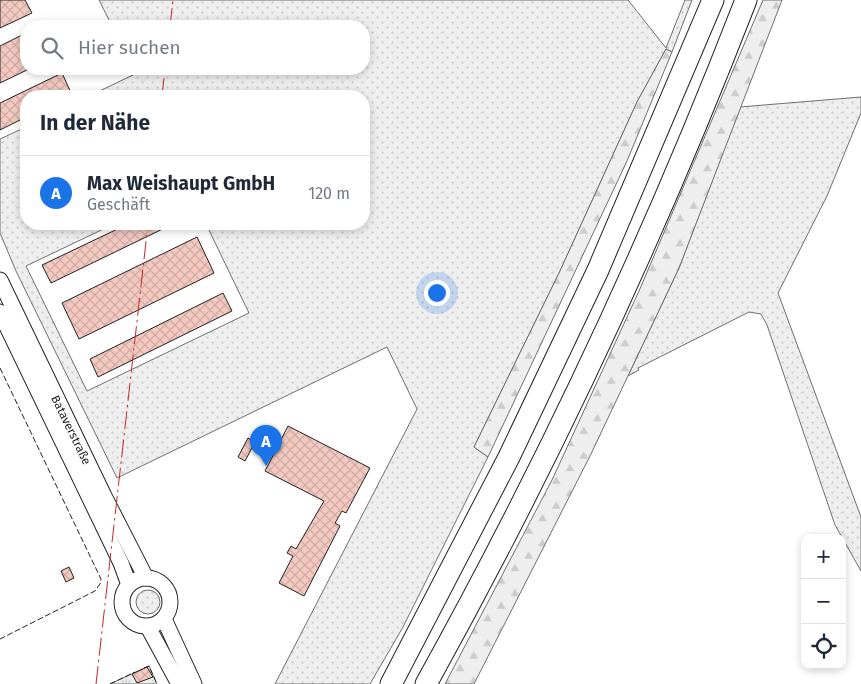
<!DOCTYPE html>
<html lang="de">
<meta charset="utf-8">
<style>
:root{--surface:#fff;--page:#f2f2f3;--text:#1f2937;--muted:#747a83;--line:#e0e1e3;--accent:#1a73e8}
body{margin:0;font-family:"Fira Sans",sans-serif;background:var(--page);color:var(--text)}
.controls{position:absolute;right:15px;bottom:15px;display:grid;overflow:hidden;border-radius:10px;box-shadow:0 2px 8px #0003}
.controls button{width:45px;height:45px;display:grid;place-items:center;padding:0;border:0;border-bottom:1px solid var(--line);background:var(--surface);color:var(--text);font:25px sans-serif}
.you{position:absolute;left:436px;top:292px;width:18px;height:18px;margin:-12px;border:4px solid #fff;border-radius:50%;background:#1a73e8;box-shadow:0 0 0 8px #1a73e833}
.badge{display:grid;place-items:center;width:32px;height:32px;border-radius:50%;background:var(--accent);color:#fff;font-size:16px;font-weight:700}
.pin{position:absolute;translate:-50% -41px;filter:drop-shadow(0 1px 2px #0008)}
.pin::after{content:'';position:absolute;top:26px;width:18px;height:15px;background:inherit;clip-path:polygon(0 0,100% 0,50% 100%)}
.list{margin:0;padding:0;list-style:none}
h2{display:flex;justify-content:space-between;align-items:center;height:65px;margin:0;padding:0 20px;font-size:21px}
h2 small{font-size:16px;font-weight:400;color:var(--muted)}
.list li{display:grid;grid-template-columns:32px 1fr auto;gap:15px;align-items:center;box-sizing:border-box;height:75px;padding:0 20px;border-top:1px solid var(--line)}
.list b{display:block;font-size:19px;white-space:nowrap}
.list p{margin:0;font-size:16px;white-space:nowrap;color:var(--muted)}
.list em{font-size:16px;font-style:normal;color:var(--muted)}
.icon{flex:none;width:28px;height:28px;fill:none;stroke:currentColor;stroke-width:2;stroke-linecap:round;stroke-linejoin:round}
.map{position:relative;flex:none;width:861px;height:684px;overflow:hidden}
.search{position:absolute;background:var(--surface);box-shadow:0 2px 8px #0003;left:20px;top:20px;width:350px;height:55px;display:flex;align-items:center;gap:12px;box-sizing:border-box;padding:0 18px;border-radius:20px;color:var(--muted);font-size:19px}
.panel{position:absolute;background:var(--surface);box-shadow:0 2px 8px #0003;left:20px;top:90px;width:350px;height:140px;border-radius:20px}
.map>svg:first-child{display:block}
.grass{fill:url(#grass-dots);stroke:#6f6f6f}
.forest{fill:url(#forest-firs);stroke:#6f6f6f}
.park{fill:url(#park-tufts);stroke:#6f6f6f}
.building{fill:url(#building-cross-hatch);stroke:#222}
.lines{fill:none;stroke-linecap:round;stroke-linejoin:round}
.minor-casing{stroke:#222;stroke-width:17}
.highway-casing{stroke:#222;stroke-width:23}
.minor{stroke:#fff;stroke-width:15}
.highway{stroke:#fff;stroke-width:21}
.fence{stroke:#222;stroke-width:1;stroke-dasharray:6 2.5;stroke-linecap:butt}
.power{stroke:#c62828;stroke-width:1;stroke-dasharray:18 4 2.5 4;stroke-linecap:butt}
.labels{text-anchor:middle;stroke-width:4;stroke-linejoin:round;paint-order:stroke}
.street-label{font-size:12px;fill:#222;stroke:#fff}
</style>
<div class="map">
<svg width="861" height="684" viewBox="0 0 861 684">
<defs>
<pattern id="grass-dots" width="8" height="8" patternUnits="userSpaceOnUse" patternTransform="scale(1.25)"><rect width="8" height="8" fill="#eee"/><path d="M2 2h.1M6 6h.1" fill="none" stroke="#ccc" stroke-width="1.8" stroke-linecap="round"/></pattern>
<pattern id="forest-firs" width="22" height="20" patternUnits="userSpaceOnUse" patternTransform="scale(1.25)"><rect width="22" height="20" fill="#eee"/><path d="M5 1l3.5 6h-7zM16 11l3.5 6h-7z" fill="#ccc"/></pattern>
<pattern id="park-tufts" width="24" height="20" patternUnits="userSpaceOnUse" patternTransform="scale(1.25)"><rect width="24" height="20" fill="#eee"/><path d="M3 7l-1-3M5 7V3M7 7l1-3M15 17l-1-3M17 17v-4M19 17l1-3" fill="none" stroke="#ccc"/></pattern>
<pattern id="building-cross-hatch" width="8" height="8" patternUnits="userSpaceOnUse" patternTransform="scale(1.25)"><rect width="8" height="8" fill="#f3c9c0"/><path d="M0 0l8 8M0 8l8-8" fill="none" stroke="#d0aca5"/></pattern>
</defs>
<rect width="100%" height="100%" fill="#fff"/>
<g class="grass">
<polygon points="99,0 628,0 666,48 685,0 692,0 672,52 666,49 637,102 560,271 474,447 488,457 403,627 370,684 275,684 417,409 387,347 117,478 16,271 0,233 0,139 26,127 26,224 114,224 26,266 87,391 249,313 206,224 364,224 364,96 89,96 135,74 133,69 364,69 364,26 112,26"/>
<polygon points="861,97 861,113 827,196 778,293 861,517 861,571 835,525 767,325 761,314 749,312 638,368 639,370 628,376 679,268 740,107"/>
<circle cx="148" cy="602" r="12"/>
</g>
<g class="forest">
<polygon points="763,0 782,0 679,268 591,454 474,684 445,684 552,480 639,291"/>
<polygon points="666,49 672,52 627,161 488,457 474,447 560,271 637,102"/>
</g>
<polygon class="park" points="149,666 157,684 110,684"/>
<g class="building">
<polygon points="0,0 25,0 32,13 0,28"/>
<polygon points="26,33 26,69 29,69 0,83 0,46"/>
<polygon points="62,73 72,95 26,96 26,117 0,130 0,103"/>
<polygon points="128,224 173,224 51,283 42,265"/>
<polygon points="197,237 214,273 79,339 62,303"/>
<polygon points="223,293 232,311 98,377 90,359"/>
<polygon points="288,426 370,468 346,513 342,511 335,523 340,526 304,596 279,583 293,556 287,553 291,546 296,549 324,501 265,471"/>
<polygon points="248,438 255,442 245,461 238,457"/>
<polygon points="69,567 74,578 66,582 61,571"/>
<polygon points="147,667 153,677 137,683 132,674"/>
</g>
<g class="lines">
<g class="minor-casing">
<g id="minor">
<polyline points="0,280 104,496 146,578"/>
<polyline points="0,312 121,563 129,585"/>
<circle cx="146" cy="602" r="24"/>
<polyline points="164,619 194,684"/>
<polyline points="148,627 179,684"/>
</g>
</g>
<g class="highway-casing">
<g id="highway">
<polyline points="391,684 509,457 598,270 713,0"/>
<path d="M426 684C547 466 656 233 746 0"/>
</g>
</g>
<use href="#minor" class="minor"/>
<use href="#highway" class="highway"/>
<g class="fence">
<polyline points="0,368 101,579 100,584 95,591 0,639"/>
<polyline points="144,668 149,666 157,684"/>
<polyline points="110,684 135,672"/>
</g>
<g class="power">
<polyline points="170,26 173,0"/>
<polyline points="162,96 165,69"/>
<polyline points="96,684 148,224"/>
</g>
</g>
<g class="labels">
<g class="street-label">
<text transform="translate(71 430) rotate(64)" y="4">Bataverstraße</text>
</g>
</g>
</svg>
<div class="controls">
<button>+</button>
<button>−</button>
<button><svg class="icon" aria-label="locate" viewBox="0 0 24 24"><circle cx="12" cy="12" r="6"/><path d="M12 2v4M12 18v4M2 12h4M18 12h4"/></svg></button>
</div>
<div class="you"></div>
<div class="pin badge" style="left:266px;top:466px">A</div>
<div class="search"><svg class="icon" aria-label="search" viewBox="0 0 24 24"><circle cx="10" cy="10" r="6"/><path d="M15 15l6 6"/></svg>Hier suchen</div>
<section class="panel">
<h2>In der Nähe<small></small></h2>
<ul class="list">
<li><span class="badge">A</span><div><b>Max Weishaupt GmbH</b><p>Geschäft</p></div><em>120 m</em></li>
</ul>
</section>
</div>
